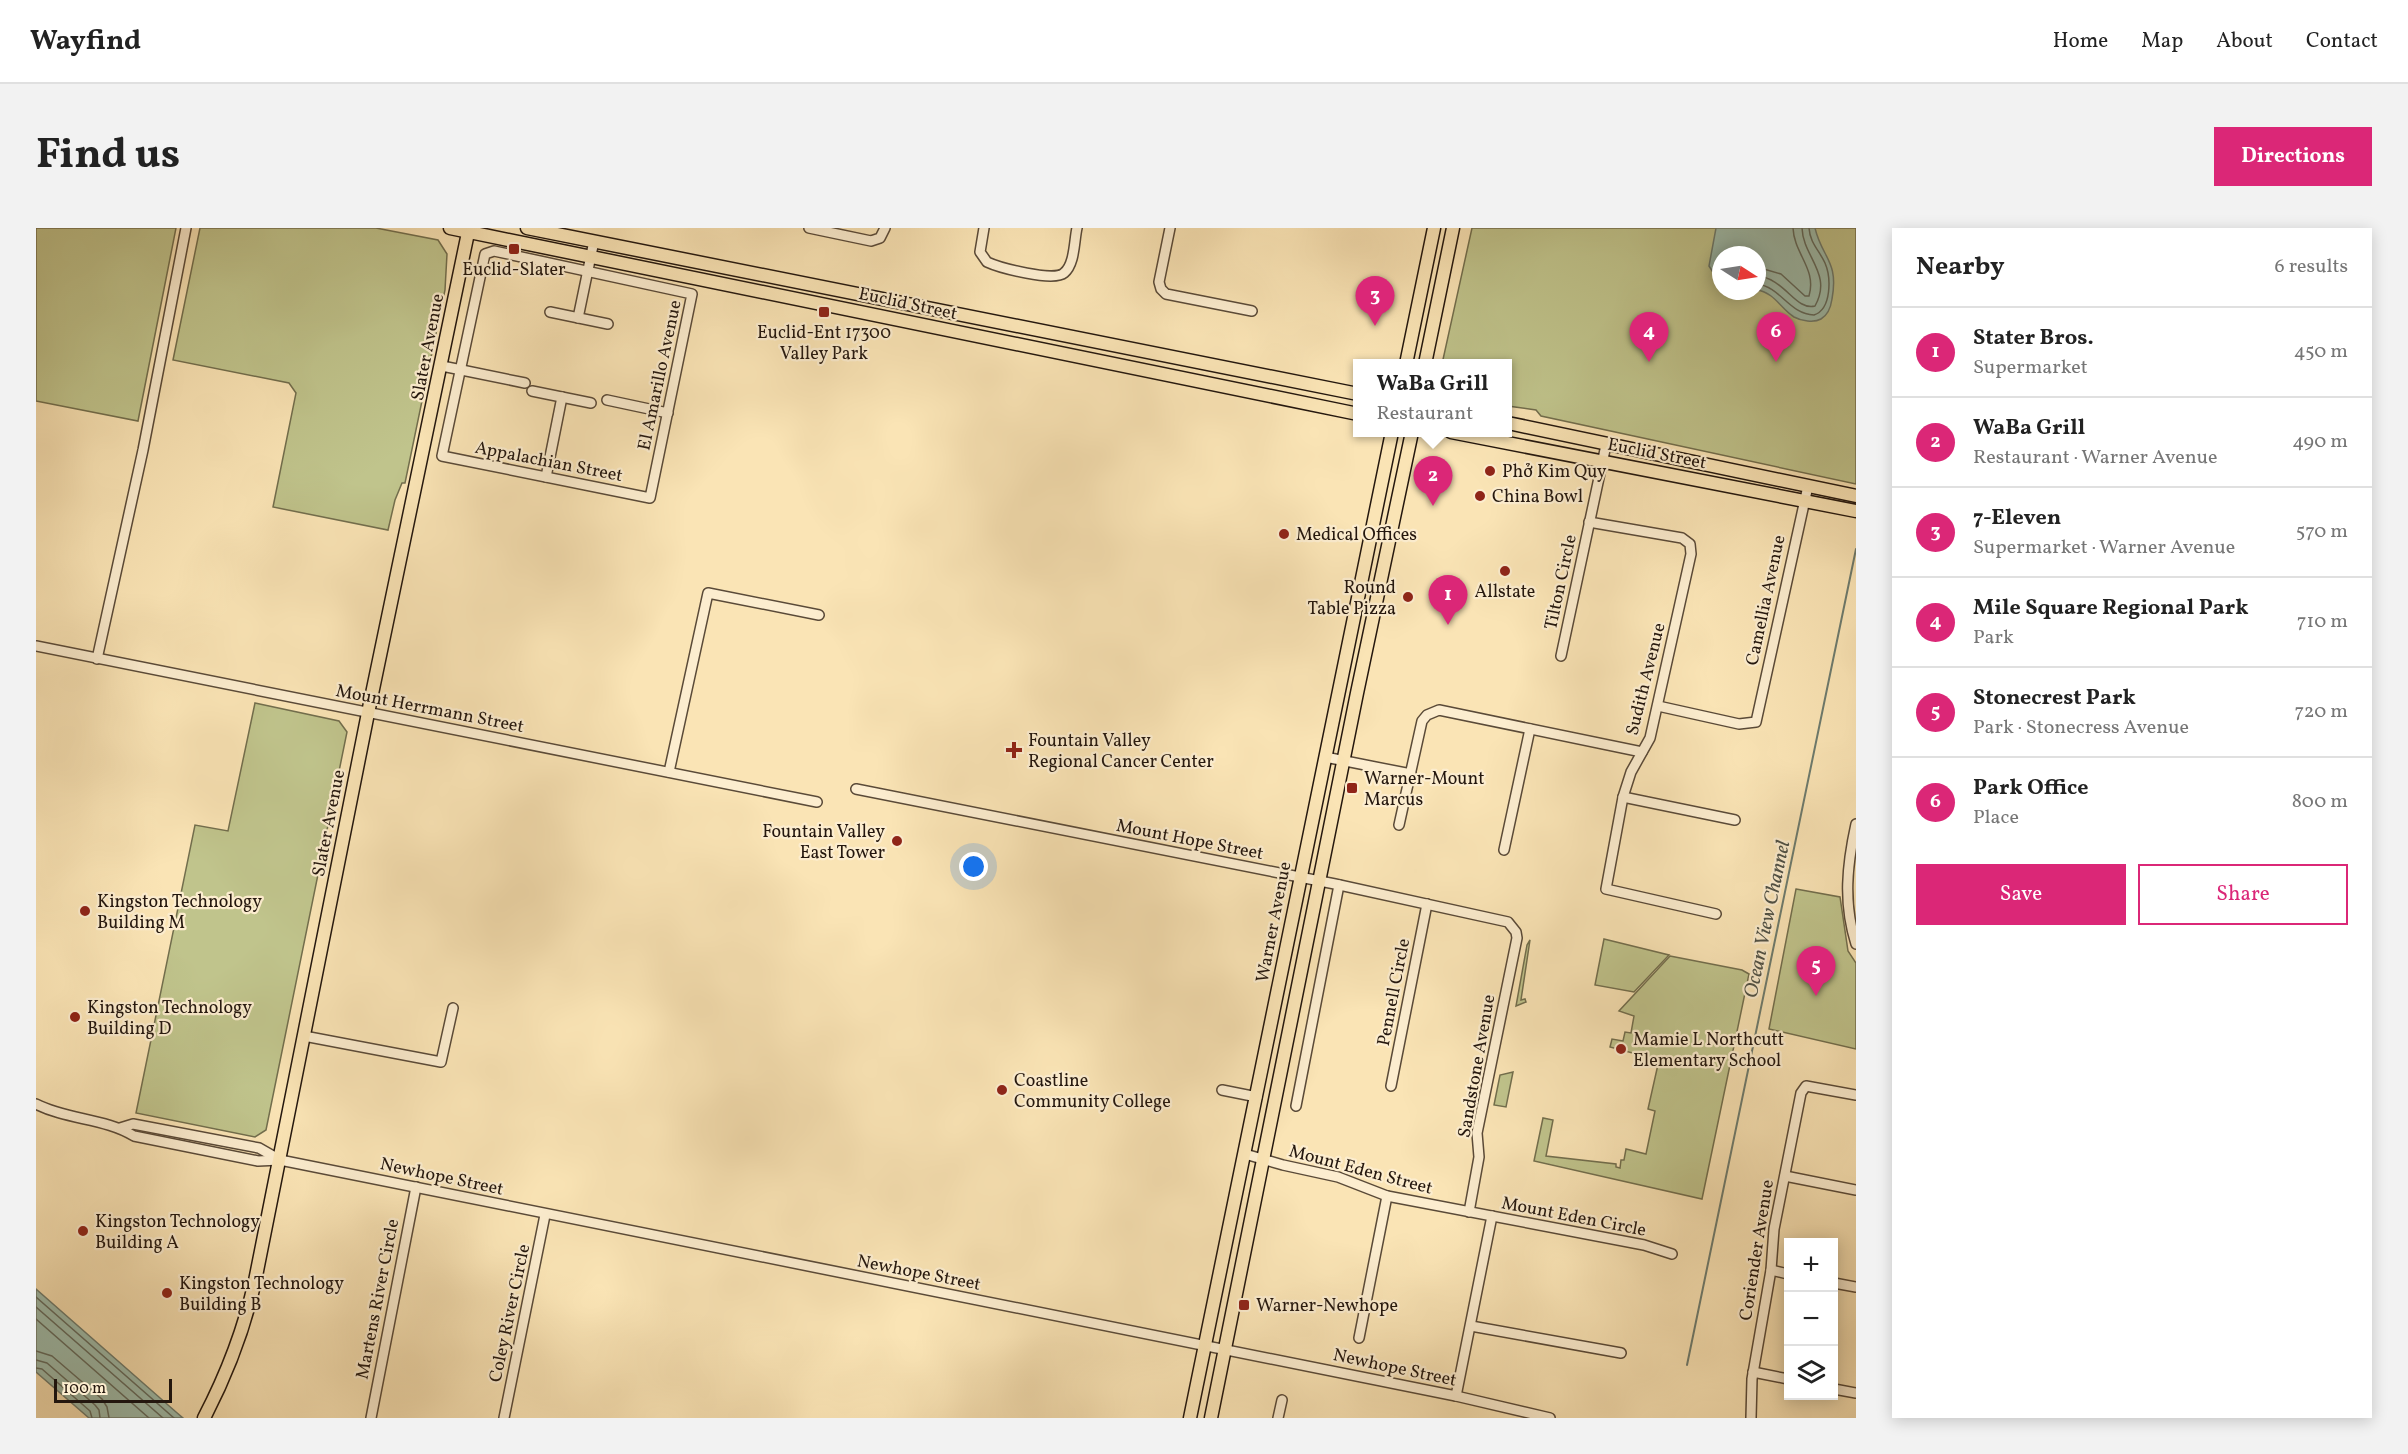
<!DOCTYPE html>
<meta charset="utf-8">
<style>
:root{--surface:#fff;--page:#f2f2f2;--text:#222;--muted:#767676;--line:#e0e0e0;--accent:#db2777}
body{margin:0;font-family:Vollkorn,serif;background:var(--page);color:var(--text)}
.controls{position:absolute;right:18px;bottom:18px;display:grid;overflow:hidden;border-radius:0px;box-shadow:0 3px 15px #0003}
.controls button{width:54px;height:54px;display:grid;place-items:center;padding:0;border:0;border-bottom:2px solid var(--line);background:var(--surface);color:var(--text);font:30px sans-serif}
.compass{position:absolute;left:1676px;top:18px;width:54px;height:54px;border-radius:50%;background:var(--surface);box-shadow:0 3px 15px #0003;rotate:102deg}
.scale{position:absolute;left:18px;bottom:15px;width:118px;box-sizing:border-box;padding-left:6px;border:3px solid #24170e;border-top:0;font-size:16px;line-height:21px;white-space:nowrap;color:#24170e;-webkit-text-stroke:4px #fcedcf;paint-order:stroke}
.you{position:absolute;left:938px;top:639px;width:21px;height:21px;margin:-15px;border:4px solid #fff;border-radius:50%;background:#1a73e8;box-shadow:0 0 0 9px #1a73e833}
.badge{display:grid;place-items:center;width:39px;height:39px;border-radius:50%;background:var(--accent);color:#fff;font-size:20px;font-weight:700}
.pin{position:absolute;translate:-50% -50px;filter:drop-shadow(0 2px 3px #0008)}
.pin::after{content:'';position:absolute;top:32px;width:21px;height:18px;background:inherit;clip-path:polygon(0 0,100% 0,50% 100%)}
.popup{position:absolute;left:1317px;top:131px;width:159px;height:78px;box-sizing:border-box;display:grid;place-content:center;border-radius:0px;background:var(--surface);filter:drop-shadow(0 2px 4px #0005);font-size:20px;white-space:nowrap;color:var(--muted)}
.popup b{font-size:22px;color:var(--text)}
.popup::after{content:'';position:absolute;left:50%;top:100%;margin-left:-12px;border:12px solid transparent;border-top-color:var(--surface)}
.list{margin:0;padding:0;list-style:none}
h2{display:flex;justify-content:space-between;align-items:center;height:78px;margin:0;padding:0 24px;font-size:26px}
h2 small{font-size:20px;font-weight:400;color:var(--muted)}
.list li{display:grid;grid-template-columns:39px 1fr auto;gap:18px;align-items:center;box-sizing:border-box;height:90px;padding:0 24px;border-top:2px solid var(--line)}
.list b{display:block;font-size:22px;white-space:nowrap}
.list p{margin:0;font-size:20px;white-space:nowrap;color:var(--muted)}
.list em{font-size:20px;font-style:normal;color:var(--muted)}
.actions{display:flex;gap:12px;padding:18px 24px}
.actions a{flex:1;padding:14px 0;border:2px solid var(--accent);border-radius:0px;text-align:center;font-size:21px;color:var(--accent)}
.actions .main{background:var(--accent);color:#fff}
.icon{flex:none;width:33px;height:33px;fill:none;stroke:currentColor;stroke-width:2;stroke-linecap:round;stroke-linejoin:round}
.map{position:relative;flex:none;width:1820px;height:1190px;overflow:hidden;border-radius:0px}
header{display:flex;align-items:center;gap:36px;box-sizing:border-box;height:84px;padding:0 30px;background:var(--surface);border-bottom:2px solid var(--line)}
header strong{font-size:28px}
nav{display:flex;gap:33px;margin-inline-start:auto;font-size:21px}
.intro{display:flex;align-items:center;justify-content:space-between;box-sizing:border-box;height:144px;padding:0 36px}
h1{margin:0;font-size:42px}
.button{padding:15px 27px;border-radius:0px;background:var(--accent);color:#fff;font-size:21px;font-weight:700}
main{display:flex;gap:36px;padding:0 36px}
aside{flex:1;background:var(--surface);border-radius:0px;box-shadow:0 3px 15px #0003}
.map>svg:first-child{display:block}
.green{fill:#c0c48c;stroke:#726e4d;stroke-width:1.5;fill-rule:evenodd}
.water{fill:#9ebeae;stroke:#6d7b6e;stroke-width:1.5}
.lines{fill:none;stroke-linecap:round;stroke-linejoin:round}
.shore{stroke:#616a5e;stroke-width:1.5}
.stream{stroke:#6d7b6e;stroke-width:2}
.minor-casing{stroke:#5a4a38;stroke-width:12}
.major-casing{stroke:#24170e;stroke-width:15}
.minor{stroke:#fcedcf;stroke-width:9}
.major{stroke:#fae4b5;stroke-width:12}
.poi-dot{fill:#8f2418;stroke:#fcedcf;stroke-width:2}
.labels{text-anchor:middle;stroke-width:4.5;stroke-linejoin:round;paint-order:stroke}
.poi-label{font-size:18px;fill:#24170e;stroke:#fcedcf;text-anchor:start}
.street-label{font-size:18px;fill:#24170e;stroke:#fcedcf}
.water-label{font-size:20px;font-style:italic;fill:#4f5146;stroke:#fcedcf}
</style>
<header>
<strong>Wayfind</strong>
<nav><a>Home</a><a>Map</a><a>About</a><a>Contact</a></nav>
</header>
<div class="intro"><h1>Find us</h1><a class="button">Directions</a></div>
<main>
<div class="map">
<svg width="1820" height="1190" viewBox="0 0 1820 1190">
<rect width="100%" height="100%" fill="#fae4b5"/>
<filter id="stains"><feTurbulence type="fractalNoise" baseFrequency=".00333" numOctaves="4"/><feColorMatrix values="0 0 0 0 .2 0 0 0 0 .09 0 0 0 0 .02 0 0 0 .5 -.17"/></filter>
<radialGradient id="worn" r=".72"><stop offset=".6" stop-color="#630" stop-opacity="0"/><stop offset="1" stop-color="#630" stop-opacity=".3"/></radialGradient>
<g class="green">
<polygon points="0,0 140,0 102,193 0,173"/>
<polygon points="164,0 340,0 402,12 411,26 409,62 369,255 366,255 359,272 352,302 237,279 260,165 253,155 137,132"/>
<path d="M1436 0H1820V256L1505 188 1500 182 1472 178V136H1406ZM1685 27H1721V63H1685Z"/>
<polygon points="219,475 303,493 311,504 230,902 219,909 100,885 159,597 192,603"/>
<polygon points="1760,661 1804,669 1812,723 1820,735 1820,821 1733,801"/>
<polygon points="1568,711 1633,727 1598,764 1559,757"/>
<polygon points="1494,712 1485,772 1489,771 1490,774 1480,778 1491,717"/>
<polygon points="1634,728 1706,742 1713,746 1666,971 1498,933 1507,890 1517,892 1510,928 1580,936 1580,939 1584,940 1585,932 1588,932 1590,921 1610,926 1619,883 1612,881 1623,832 1574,819 1576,811 1587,813 1589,804 1595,805 1598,788 1583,783"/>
<polygon points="1477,844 1470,879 1458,877 1464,847"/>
</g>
<g class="water">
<path d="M1680 0H1779C1786 30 1803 33 1796 71 1795 78 1792 87 1785 91 1778 95 1765 93 1758 89 1744 80 1739 65 1721 62V27H1685L1684 55 1673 38Z"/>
<polygon points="0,1061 140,1184 147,1190 53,1190 0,1144"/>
</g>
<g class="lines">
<g class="shore">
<path d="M1721 39 1745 46 1769 68H1773C1781 41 1758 26 1757 0"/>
<path d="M1721 48C1749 50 1759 83 1779 78 1797 46 1767 29 1766 0"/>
<path d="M1721 56C1745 59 1753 86 1778 87 1796 81 1795 49 1789 35 1783 22 1774 15 1773 0"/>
<polyline points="0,1069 138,1190"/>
<polyline points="0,1079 127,1190"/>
<polyline points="0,1091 113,1190"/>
<polyline points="0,1123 16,1128 66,1171 71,1179 73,1190"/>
<polyline points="0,1132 11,1135 59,1177 63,1182 64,1190"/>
<polyline points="0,1140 6,1141 54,1183 56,1190"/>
</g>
<polyline class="stream" points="1651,1137 1820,321"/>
<g class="minor-casing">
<g id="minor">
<polyline points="773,0 835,13 844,10 849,0"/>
<path d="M948 0 944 24 951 34C964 40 1018 54 1028 45 1039 36 1038 13 1041 0"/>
<polyline points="1134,0 1123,54 1125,61 1130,66 1216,83"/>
<polygon points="458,23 656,66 614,270 406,228 449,26"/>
<polyline points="514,84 572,96"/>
<polyline points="542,90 558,13"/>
<polyline points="406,138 489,155"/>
<polyline points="496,163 555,175"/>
<polyline points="571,172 632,185"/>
<polyline points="510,249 526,169"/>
<polyline points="1553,294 1646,310 1654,316 1655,326 1614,510 1595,544 1587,569 1570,661 1680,686"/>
<polyline points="0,418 781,574"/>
<polyline points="1525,428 1570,217"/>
<polyline points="61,431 107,222 150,0"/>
<polyline points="1622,478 1703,496 1720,494 1772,258"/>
<polyline points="1289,529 1375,546"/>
<polyline points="633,544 672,365 783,387"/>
<polyline points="820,561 1299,656 1472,694 1480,704 1481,710 1441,905 1443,929 1433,984"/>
<polyline points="1587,569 1699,592"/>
<path d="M1820 596C1811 637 1807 675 1820 716"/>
<polyline points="1363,597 1386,493 1391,487 1403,482 1606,524"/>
<polyline points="1468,622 1494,501"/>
<polyline points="268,808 405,834 417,780"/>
<polyline points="1355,858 1391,676"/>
<polyline points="1186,862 1221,869"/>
<path d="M0 876C31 892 69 890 98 908L222 933 244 932 1420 1168 1514 1190"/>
<polyline points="1260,878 1303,657"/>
<polyline points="84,900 97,896 223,920 244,932"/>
<polyline points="1209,926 1247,937 1302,949 1351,968 1608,1017 1636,1026"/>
<polyline points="1749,948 1820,962"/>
<polyline points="1735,1042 1752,1046"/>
<polyline points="1798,1055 1820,1059"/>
<polyline points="1435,1098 1585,1125"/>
<polyline points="1323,1110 1351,968"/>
<polyline points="1717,1144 1752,1151"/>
<polyline points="1798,1161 1820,1165"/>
<polyline points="1420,1168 1456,988"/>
<polyline points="335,1190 380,959"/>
<polyline points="468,1190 509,987"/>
<polyline points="1242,1190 1246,1172"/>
<polyline points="1715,1190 1716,1151 1735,1042 1738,1001 1765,865 1770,858 1820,867"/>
</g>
</g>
<g class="major-casing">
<g id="major">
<polyline points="414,0 1322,186"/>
<polyline points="491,0 1322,166"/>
<polyline points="1370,136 1398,0"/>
<polyline points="1389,136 1417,0"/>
<polyline points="1472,195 1820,268"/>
<polyline points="1415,204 1820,283"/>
<path d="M168 1190C191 1146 208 1102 219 1053L332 485 433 0"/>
<polyline points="1154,1190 1356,204"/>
<polyline points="1175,1190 1321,465 1376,204"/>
</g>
</g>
<use href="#minor" class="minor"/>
<use href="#major" class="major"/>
</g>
<g class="poi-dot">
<rect x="472" y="15" width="12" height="12" rx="3"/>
<rect x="782" y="78" width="12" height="12" rx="3"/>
<circle cx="1454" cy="243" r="6"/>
<circle cx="1444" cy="268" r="6"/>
<circle cx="1248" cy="306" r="6"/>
<circle cx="1469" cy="343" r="6"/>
<circle cx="1372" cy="369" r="6"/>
<path d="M975 513h6v6h6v6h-6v6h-6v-6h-6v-6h6z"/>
<rect x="1310" y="554" width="12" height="12" rx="3"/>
<circle cx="861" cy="613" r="6"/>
<circle cx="49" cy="683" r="6"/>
<circle cx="39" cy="789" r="6"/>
<circle cx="1585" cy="821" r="6"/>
<circle cx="966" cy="862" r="6"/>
<circle cx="47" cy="1003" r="6"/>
<circle cx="131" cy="1065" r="6"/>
<rect x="1202" y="1071" width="12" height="12" rx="3"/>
</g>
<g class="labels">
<g class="poi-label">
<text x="478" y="47" text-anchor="middle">Euclid-Slater</text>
<text x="788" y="110" text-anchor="middle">Euclid-Ent 17300<tspan x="788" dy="21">Valley Park</tspan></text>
<text x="1466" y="249">Phở Kim Quy</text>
<text x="1456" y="274">China Bowl</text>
<text x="1260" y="312">Medical Offices</text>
<text x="1360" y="365" text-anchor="end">Round<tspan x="1360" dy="21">Table Pizza</tspan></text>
<text x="1469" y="369" text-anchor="middle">Allstate</text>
<text x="992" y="518">Fountain Valley<tspan x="992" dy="21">Regional Cancer Center</tspan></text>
<text x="1328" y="556">Warner-Mount<tspan x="1328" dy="21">Marcus</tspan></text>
<text x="849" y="609" text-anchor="end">Fountain Valley<tspan x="849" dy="21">East Tower</tspan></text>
<text x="61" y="679">Kingston Technology<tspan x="61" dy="21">Building M</tspan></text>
<text x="51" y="785">Kingston Technology<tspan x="51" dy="21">Building D</tspan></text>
<text x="1597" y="817">Mamie L Northcutt<tspan x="1597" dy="21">Elementary School</tspan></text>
<text x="978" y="858">Coastline<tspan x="978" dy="21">Community College</tspan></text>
<text x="59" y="999">Kingston Technology<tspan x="59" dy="21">Building A</tspan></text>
<text x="143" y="1061">Kingston Technology<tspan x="143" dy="21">Building B</tspan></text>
<text x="1220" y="1083">Warner-Newhope</text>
</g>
<g class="street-label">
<text transform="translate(872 75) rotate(12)" y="6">Euclid Street</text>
<text transform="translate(391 119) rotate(-79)" y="6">Slater Avenue</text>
<text transform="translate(623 147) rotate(-78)" y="6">El Amarillo Avenue</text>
<text transform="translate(1621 225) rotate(11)" y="6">Euclid Street</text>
<text transform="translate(513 233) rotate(11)" y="6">Appalachian Street</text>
<text transform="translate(1524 354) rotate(-78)" y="6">Tilton Circle</text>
<text transform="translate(1729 372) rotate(-78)" y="6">Camellia Avenue</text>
<text transform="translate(1609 451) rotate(-76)" y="6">Sudith Avenue</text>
<text transform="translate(394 480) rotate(11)" y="6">Mount Herrmann Street</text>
<text transform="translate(292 595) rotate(-79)" y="6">Slater Avenue</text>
<text transform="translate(1154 611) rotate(11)" y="6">Mount Hope Street</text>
<text transform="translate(1237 694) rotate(-79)" y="6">Warner Avenue</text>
<text transform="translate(1357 764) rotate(-79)" y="6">Pennell Circle</text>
<text transform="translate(1440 838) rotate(-80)" y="6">Sandstone Avenue</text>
<text transform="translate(1325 941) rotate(15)" y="6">Mount Eden Street</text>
<text transform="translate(406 948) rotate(12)" y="6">Newhope Street</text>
<text transform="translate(1538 988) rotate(11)" y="6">Mount Eden Circle</text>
<text transform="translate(1720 1022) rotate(-81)" y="6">Coriender Avenue</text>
<text transform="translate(883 1044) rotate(11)" y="6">Newhope Street</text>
<text transform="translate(341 1071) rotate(-79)" y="6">Martens River Circle</text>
<text transform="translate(473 1085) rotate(-78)" y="6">Coley River Circle</text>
<text transform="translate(1359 1139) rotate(12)" y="6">Newhope Street</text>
</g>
<g class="water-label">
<text transform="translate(1730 691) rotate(-78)" y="7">Ocean View Channel</text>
</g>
</g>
<rect width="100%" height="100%" filter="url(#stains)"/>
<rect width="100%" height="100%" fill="url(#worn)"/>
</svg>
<div class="controls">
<button>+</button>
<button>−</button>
<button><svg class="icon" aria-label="layers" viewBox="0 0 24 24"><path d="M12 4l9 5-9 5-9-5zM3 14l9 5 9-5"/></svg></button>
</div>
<svg class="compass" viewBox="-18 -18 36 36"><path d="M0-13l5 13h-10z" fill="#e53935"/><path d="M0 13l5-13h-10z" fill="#767676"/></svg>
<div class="scale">100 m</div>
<div class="you"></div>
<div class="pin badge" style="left:1412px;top:397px">1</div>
<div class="pin badge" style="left:1397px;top:278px">2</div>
<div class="popup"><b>WaBa Grill</b>Restaurant</div>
<div class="pin badge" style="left:1339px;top:98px">3</div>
<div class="pin badge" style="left:1613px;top:134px">4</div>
<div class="pin badge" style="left:1780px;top:768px">5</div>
<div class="pin badge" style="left:1740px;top:134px">6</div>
</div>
<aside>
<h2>Nearby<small>6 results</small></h2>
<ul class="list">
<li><span class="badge">1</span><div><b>Stater Bros.</b><p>Supermarket</p></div><em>450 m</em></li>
<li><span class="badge">2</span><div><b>WaBa Grill</b><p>Restaurant · Warner Avenue</p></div><em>490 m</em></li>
<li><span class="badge">3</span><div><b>7-Eleven</b><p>Supermarket · Warner Avenue</p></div><em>570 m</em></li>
<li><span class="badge">4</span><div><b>Mile Square Regional Park</b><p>Park</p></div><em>710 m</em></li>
<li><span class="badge">5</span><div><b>Stonecrest Park</b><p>Park · Stonecress Avenue</p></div><em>720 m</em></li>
<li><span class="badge">6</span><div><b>Park Office</b><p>Place</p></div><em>800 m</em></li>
</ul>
<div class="actions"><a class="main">Save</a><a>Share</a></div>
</aside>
</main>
